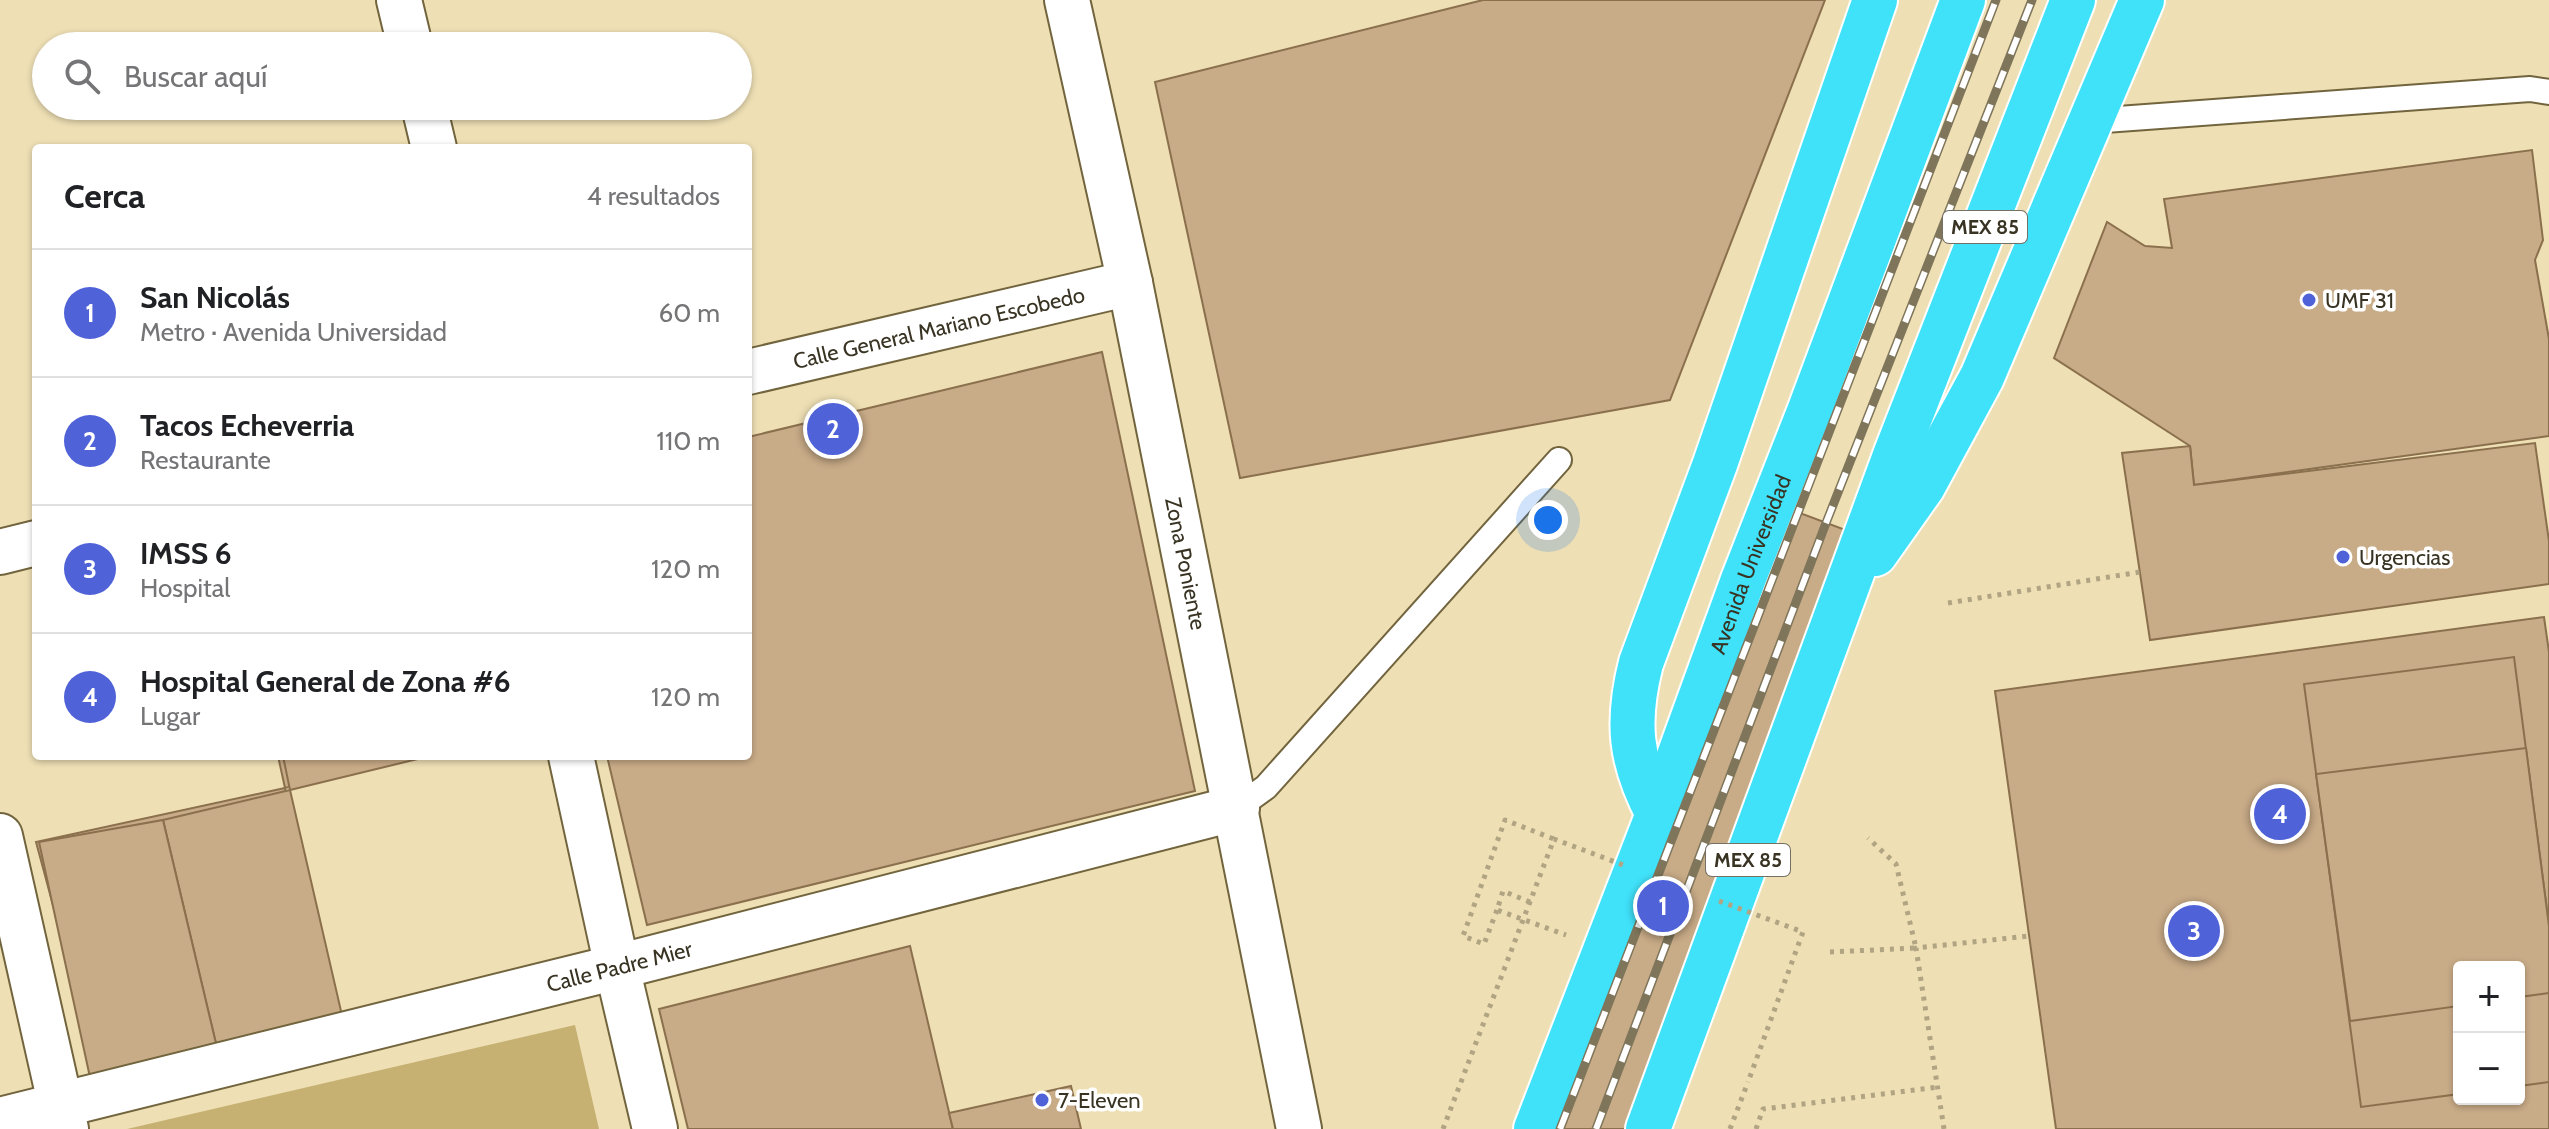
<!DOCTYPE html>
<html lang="es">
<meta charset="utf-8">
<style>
:root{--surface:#fff;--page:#f2f2f2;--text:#202124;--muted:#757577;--line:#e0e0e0;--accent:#4f62d8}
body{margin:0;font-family:Cabin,sans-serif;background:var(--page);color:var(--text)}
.controls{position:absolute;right:24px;bottom:24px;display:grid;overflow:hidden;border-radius:8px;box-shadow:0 2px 6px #0004}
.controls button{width:72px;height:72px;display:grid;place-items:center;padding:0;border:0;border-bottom:2px solid var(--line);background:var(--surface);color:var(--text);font:40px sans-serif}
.you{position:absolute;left:1548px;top:520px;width:28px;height:28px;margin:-20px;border:6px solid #fff;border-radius:50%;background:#1a73e8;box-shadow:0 0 0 12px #1a73e833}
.badge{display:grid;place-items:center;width:52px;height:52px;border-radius:50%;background:var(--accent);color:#fff;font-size:26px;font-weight:700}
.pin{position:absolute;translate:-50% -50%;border:4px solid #fff;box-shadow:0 2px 8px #0006}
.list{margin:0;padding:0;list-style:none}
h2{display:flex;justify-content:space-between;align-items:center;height:104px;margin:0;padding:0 32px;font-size:34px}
h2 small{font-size:26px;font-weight:400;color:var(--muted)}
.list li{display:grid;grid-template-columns:52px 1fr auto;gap:24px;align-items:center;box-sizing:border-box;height:128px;padding:0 32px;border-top:2px solid var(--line)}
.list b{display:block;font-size:30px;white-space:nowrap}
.list p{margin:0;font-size:26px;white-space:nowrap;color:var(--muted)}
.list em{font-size:26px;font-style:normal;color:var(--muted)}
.icon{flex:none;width:44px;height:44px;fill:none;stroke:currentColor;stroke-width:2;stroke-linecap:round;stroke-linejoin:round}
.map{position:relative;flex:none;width:2549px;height:1129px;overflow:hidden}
.search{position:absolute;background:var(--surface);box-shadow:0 2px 6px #0004;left:32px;top:32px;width:720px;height:88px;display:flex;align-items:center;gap:20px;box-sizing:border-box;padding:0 28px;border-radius:44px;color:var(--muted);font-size:30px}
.panel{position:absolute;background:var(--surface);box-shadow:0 2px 6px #0004;left:32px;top:144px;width:720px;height:616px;border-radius:8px}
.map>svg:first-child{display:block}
.green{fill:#c6b173}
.building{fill:#c8ab87;stroke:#8b704e;stroke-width:2;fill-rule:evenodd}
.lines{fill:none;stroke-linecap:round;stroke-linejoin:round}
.service-casing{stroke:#72653e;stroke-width:28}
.minor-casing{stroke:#72653e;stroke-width:48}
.trunk-casing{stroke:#fff;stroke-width:48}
.path{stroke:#b0a482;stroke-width:5;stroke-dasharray:4 6;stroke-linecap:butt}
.service{stroke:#fff;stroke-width:24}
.minor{stroke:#fff;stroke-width:44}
.trunk{stroke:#40e2fa;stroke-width:44}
.rail-casing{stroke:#7e755a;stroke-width:9}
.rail{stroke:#fff;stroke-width:6;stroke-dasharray:18;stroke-linecap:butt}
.path-bridge{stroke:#b0a482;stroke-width:5;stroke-dasharray:4 6;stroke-linecap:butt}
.poi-dot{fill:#4f62d8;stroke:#fff;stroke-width:3}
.labels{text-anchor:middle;stroke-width:7;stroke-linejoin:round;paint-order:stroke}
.shield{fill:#fff;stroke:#747064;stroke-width:2}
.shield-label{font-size:20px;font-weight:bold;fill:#383322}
.poi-label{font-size:22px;fill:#383322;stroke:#fff;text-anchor:start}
.street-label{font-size:22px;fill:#383322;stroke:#fff}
</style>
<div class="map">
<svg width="2549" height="1129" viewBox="0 0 2549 1129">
<rect width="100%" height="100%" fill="#eedfb4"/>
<polygon class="green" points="575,1025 599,1129 127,1129"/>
<g class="building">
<polygon points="1483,0 1825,0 1670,400 1240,478 1155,82"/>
<polygon points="2532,150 2543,240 2535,260 2549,339 2549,436 2194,485 2190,446 2054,358 2107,222 2145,246 2172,248 2164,199"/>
<polygon points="1102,352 1195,791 647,925 607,756 748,756 748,437"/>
<polygon points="2535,443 2549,541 2549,584 2150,640 2122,453 2190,446 2194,485"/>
<polygon points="1765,500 1859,535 1632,1129 1525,1129"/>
<path d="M2544 617 2549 652V1129H2056L1995 691ZM2459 967H2519V1099H2459Z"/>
<polygon points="2514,657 2549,926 2549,1082 2519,1086 2519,967 2459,967 2459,1094 2361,1107 2304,684"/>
<polygon points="2526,748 2549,926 2549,993 2519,997 2519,967 2459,967 2459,1006 2350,1021 2316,774"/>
<polygon points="278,756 411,756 285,788"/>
<polygon points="283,756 430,756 290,790"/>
<polygon points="285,788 337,1011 97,1069 36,842"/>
<polygon points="290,790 344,1024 218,1052 163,820"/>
<polygon points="163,820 218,1052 91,1082 39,842"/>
<polygon points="910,946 953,1129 688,1129 659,1009"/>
<polygon points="1071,1086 1081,1129 953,1129 949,1113"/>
</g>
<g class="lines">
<g class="service-casing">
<g id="service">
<polyline points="2091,121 2530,89 2549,92"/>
<polyline points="1237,808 1266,787 1559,460"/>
</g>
</g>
<g class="minor-casing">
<g id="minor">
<polyline points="399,0 410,46"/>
<path id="s1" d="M1067 0 1130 283 1299 1129"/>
<polyline points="424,106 434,148"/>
<path id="s2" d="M748 372 1130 283"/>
<polyline points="0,552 36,543"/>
<polyline points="571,756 617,967 655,1129"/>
<polyline points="0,836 66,1129"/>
<path id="s3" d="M0 1120 617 967 1237 808"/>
</g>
</g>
<g class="trunk-casing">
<g id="trunk">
<polyline points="1875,554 1923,486 1982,377 2142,0"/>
<path d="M1658 814C1630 761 1626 722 1641 663L1715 464 1875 0"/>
<path id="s4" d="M1536 1129 1658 814 1743 580 1809 412 1963 0"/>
<polyline points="1648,1129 1896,453 2073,0"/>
</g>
</g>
<g class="path">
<polyline points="1948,603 2140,572"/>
<polyline points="1530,902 1503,891 1497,910 1566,935"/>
<polyline points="1497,910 1484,944 1463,936 1505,820 1554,839"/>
<polyline points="1830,952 1916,948 1896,864 1868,838"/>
<polyline points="1730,1129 1748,1082"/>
<polyline points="1756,1129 1763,1109 1938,1087"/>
<polyline points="1944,1129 1916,948 2029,936"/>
</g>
<use href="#service" class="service"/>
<use href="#minor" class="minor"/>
<use href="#trunk" class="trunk"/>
<g class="rail-casing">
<g id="rail">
<polyline points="1560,1129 1996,0"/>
<polyline points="1596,1129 1826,523 2032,0"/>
</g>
</g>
<use href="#rail" class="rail"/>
<g class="path-bridge">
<polyline points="1719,901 1803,932 1748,1082"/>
<polyline points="1443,1129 1554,839 1626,866"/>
</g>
</g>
<g class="poi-dot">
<circle cx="2309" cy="300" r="8"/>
<circle cx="2343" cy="557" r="8"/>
<circle cx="1042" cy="1100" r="8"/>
</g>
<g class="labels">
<g class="shield">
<rect x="1943" y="211" width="84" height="32" rx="6"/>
<rect x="1706" y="844" width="84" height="32" rx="6"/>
</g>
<g class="shield-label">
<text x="1985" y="234">MEX 85</text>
<text x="1748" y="867">MEX 85</text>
</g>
<g class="poi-label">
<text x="2325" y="308">UMF 31</text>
<text x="2359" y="565">Urgencias</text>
<text x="1058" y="1108">7-Eleven</text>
</g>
<g class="street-label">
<text dy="8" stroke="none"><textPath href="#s2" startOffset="196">Calle General Mariano Escobedo</textPath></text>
<text dy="8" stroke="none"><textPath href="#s1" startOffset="576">Zona Poniente</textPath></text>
<text dy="8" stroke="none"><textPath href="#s4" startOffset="604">Avenida Universidad</textPath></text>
<text dy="8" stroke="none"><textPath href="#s3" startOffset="638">Calle Padre Mier</textPath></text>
</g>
</g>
</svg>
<div class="controls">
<button>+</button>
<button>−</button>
</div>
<div class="you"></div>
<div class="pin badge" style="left:1663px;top:906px">1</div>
<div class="pin badge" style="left:833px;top:429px">2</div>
<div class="pin badge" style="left:2194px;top:931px">3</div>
<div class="pin badge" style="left:2280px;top:814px">4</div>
<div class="search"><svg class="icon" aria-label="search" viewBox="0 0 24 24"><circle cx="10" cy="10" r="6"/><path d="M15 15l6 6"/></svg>Buscar aquí</div>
<section class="panel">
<h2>Cerca<small>4 resultados</small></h2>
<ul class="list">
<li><span class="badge">1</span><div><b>San Nicolás</b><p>Metro · Avenida Universidad</p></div><em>60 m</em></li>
<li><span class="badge">2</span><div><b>Tacos Echeverria</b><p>Restaurante</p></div><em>110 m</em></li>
<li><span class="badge">3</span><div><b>IMSS 6</b><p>Hospital</p></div><em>120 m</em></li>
<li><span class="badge">4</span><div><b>Hospital General de Zona #6</b><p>Lugar</p></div><em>120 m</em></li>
</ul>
</section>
</div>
